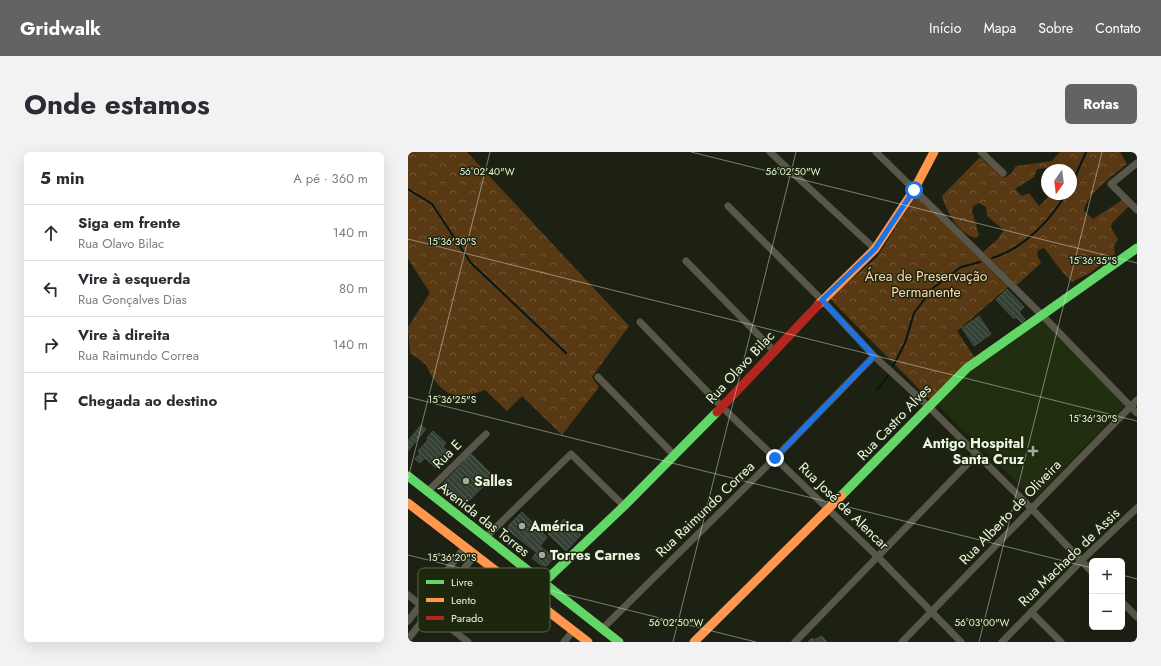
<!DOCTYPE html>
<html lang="pt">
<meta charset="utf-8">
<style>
:root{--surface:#fff;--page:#f2f2f3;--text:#2b2b33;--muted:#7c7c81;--line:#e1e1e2;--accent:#616461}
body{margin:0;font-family:Jost,sans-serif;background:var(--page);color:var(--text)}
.controls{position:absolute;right:12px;bottom:12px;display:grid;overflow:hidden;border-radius:6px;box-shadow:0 4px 16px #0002}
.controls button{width:36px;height:36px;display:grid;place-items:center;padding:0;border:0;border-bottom:1px solid var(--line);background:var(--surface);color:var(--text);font:20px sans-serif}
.compass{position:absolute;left:633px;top:12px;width:36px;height:36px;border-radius:50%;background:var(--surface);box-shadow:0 4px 16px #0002;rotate:194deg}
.stop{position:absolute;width:12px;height:12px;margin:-9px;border:3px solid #1a73e8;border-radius:50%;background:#fff}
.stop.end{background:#1a73e8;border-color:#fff;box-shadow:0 1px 4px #0008}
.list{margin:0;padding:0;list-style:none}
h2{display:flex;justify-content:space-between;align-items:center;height:52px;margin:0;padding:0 16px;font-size:17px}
h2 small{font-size:13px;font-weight:400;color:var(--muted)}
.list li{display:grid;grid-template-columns:26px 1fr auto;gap:12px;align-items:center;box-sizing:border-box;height:56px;padding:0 16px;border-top:1px solid var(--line)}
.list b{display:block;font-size:15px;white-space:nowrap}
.list p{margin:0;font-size:13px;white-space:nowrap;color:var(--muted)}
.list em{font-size:13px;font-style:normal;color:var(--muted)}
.icon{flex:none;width:22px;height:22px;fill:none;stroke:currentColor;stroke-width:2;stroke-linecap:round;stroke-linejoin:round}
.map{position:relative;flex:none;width:729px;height:490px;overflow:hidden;border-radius:6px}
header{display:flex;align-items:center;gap:24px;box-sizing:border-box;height:56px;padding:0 20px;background:var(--accent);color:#fff}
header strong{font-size:19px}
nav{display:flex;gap:22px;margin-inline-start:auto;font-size:14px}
.intro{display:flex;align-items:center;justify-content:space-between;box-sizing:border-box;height:96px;padding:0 24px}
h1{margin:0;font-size:28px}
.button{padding:10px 18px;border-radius:6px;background:var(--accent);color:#fff;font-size:14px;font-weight:700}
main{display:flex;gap:24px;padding:0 24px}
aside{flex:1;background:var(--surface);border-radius:6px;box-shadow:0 4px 16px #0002}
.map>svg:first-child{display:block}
.built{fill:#212e0f}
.forest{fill:url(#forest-crowns);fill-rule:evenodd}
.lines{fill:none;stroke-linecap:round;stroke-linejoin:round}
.stream{stroke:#031815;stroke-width:2}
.building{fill:url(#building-back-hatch);stroke:#474f46}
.street{stroke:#585749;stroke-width:7}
.fast{stroke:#63d668;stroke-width:9}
.slow{stroke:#ff974d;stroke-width:9}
.jam{stroke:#b3261e;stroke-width:9}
.route{stroke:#1a73e8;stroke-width:5}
.ticks{fill:none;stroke:#ecf4e3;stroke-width:1;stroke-opacity:0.45}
.poi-dot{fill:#a3aa9a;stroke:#1d270d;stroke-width:1.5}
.labels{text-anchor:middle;stroke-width:3;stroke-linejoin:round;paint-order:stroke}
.park-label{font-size:14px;fill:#fdd6b3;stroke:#1d270d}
.street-label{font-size:14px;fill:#ecf4e3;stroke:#1d270d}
.poi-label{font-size:14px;font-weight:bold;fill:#ecf4e3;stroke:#1d270d;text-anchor:start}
.key{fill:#1d270d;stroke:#5b644d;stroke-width:1}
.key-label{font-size:11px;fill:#ecf4e3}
.ticks-label{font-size:10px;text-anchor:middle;fill:#ecf4e3;stroke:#1d270d;stroke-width:3;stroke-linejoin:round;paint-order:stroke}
</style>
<header>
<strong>Gridwalk</strong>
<nav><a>Início</a><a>Mapa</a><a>Sobre</a><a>Contato</a></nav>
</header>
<div class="intro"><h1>Onde estamos</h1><a class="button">Rotas</a></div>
<main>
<aside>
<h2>5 min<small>A pé · 360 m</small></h2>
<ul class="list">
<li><svg class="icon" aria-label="ahead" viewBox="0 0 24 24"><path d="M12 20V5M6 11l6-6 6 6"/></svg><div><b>Siga em frente</b><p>Rua Olavo Bilac</p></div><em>140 m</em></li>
<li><svg class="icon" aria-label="left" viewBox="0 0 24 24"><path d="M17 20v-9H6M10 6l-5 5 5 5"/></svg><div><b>Vire à esquerda</b><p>Rua Gonçalves Dias</p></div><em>80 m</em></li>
<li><svg class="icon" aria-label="right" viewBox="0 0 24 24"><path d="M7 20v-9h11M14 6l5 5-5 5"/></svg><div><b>Vire à direita</b><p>Rua Raimundo Correa</p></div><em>140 m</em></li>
<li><svg class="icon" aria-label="arrive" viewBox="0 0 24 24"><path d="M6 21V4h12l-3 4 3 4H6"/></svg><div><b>Chegada ao destino</b></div></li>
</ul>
</aside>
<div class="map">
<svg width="729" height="490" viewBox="0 0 729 490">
<defs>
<pattern id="forest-crowns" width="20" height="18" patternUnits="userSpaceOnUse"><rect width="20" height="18" fill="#593914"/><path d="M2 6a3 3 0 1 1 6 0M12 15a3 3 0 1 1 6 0" fill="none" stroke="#715636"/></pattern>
<pattern id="building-back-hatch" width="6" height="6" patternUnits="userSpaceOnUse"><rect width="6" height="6" fill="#344235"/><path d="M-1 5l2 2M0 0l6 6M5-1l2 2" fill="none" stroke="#525e52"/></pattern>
</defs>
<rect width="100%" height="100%" fill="#1c2113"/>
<polygon class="built" points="634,168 718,252 630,343 624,345 531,254 531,252 561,218"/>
<g class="forest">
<path d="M0 0H59L221 174 184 225 191 235 154 283 114 244 99 259 77 238C55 246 40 248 25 226 22 222 20 216 17 212 13 208 6 204 2 201L0 175 22 141 0 107Z"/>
<path d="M652 0H712L719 12C706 23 678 42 676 59L685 67 716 47 722 53 704 71 703 76 710 87 706 94 707 102 682 121 664 130C653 120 646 108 636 96L630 98 629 103 633 111 609 133 575 100 589 88 596 78 579 64 578 55 571 51 565 54 564 59 571 83 568 86C551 83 538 59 534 44L572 5 596 26 603 22 608 14 644 9ZM638 16 663 18V42H643L631 54 621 41 614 44 607 37 626 25 629 17Z"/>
<polygon points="507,45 510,45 600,135 549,179 567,206 523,247 520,246 423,148 424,144 469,105"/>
</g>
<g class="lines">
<g class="stream">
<polyline points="663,34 678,0"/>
<polyline points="0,37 24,52 63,111 158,201"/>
<path d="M584 106C615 97 642 69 658 42"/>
<polyline points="485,214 497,191 506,161 525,136 553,115 572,110"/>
<polyline points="469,238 480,224"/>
</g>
</g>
<g class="building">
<polygon points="599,137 616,155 611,160 617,167 614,171 608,165 606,167 588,148"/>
<polygon points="571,164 583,182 566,194 554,176"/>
<polygon points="13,273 18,277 0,299 0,289"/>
<polygon points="25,279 38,291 35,295 42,301 28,316 17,306 12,311 7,307 12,301 10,299 20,288 19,286"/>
<polygon points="63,302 85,324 56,354 32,335"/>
<polygon points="114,360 129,375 115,390 100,378 101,373"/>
<polygon points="156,367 173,383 158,399 140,382 150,371 151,373"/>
<polygon points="129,375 139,385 128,400 115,390"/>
<polygon points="133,395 146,405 139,414 133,413 124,406"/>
<polygon points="414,484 419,490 400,490 404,486 406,488"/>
</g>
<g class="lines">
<g class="street">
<polyline points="362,0 467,97"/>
<polyline points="468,0 634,163 729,261"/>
<polyline points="573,0 595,21"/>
<polyline points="729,11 703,32 729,58"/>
<polyline points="320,54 414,148 466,204 520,254 624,357 684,420"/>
<polyline points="278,109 366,199"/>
<polyline points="232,170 314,255 470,405 553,490"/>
<polyline points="190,225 266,303"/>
<polyline points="19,340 78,282"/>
<polyline points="77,386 163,302 216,354"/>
<polyline points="0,443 60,490"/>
<polyline points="714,450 729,465"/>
<polyline points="623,460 653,490"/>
<polyline points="0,469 57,395"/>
<polyline points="194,477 367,306 466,204"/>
<polyline points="0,487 67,403"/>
<polyline points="156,490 165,479"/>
<polyline points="387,490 569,302"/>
<polyline points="494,490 729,248"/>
<polyline points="594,490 673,409 729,356"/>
</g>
<g class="fast">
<polyline points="0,324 211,490"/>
<polyline points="433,344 559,216 729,96"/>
<polyline points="135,431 216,354 309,260"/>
</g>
<g class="slow">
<polyline points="410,153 467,97 506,38 526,0"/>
<polyline points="0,351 180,490"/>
<polyline points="286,490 433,344"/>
</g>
<polyline class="jam" points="309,260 410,153"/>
</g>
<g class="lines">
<polyline class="route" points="367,306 466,204 414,148 467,97 506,38"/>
</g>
<path class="ticks" d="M283 0 729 111M0 87 729 269M0 245 684 416M0 327 82 0M0 403 348 490M714 423 729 427M265 490 388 0M571 490 694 0"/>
<g class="poi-dot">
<path d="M623 293h4v4h4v4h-4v4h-4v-4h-4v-4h4z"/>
<circle cx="58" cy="329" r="4"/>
<circle cx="114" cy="374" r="4"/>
<circle cx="134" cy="403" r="4"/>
</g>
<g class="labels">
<g class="park-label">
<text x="518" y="129">Área de Preservação<tspan x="518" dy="16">Permanente</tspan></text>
</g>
<g class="street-label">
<text transform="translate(332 215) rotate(-47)" y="5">Rua Olavo Bilac</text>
<text transform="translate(486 270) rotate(-46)" y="5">Rua Castro Alves</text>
<text transform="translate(39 302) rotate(-45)" y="5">Rua E</text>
<text transform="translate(436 354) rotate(44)" y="5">Rua José de Alencar</text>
<text transform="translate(297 357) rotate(-44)" y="5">Rua Raimundo Correa</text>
<text transform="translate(602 360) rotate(-46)" y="5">Rua Alberto de Oliveira</text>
<text transform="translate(76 367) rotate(38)" y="5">Avenida das Torres</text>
<text transform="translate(661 405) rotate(-44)" y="5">Rua Machado de Assis</text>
</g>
<g class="poi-label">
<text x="616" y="296" text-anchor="end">Antigo Hospital<tspan x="616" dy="16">Santa Cruz</tspan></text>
<text x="66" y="334">Salles</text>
<text x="122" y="379">América</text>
<text x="142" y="408">Torres Carnes</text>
</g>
</g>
<rect x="10" y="416" width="132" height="64" rx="6" class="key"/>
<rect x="18" y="428" width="18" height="4" fill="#63d668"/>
<rect x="18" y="446" width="18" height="4" fill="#ff974d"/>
<rect x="18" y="464" width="18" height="4" fill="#b3261e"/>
<g class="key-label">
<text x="43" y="434">Livre</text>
<text x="43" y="452">Lento</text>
<text x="43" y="470">Parado</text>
</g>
<g class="ticks-label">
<text x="79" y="23">56°02'40"W</text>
<text x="385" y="23">56°02'50"W</text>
<text x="44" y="93">15°36'30"S</text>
<text x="685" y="112">15°36'35"S</text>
<text x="44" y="251">15°36'25"S</text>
<text x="685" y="270">15°36'30"S</text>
<text x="44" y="409">15°36'20"S</text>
<text x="268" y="474">56°02'50"W</text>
<text x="574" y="474">56°03'00"W</text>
</g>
</svg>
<div class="controls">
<button>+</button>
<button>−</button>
</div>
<svg class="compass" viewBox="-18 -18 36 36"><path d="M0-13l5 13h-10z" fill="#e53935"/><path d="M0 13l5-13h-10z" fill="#7c7c81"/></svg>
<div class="stop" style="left:506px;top:38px"></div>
<div class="stop end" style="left:367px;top:306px"></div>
</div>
</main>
